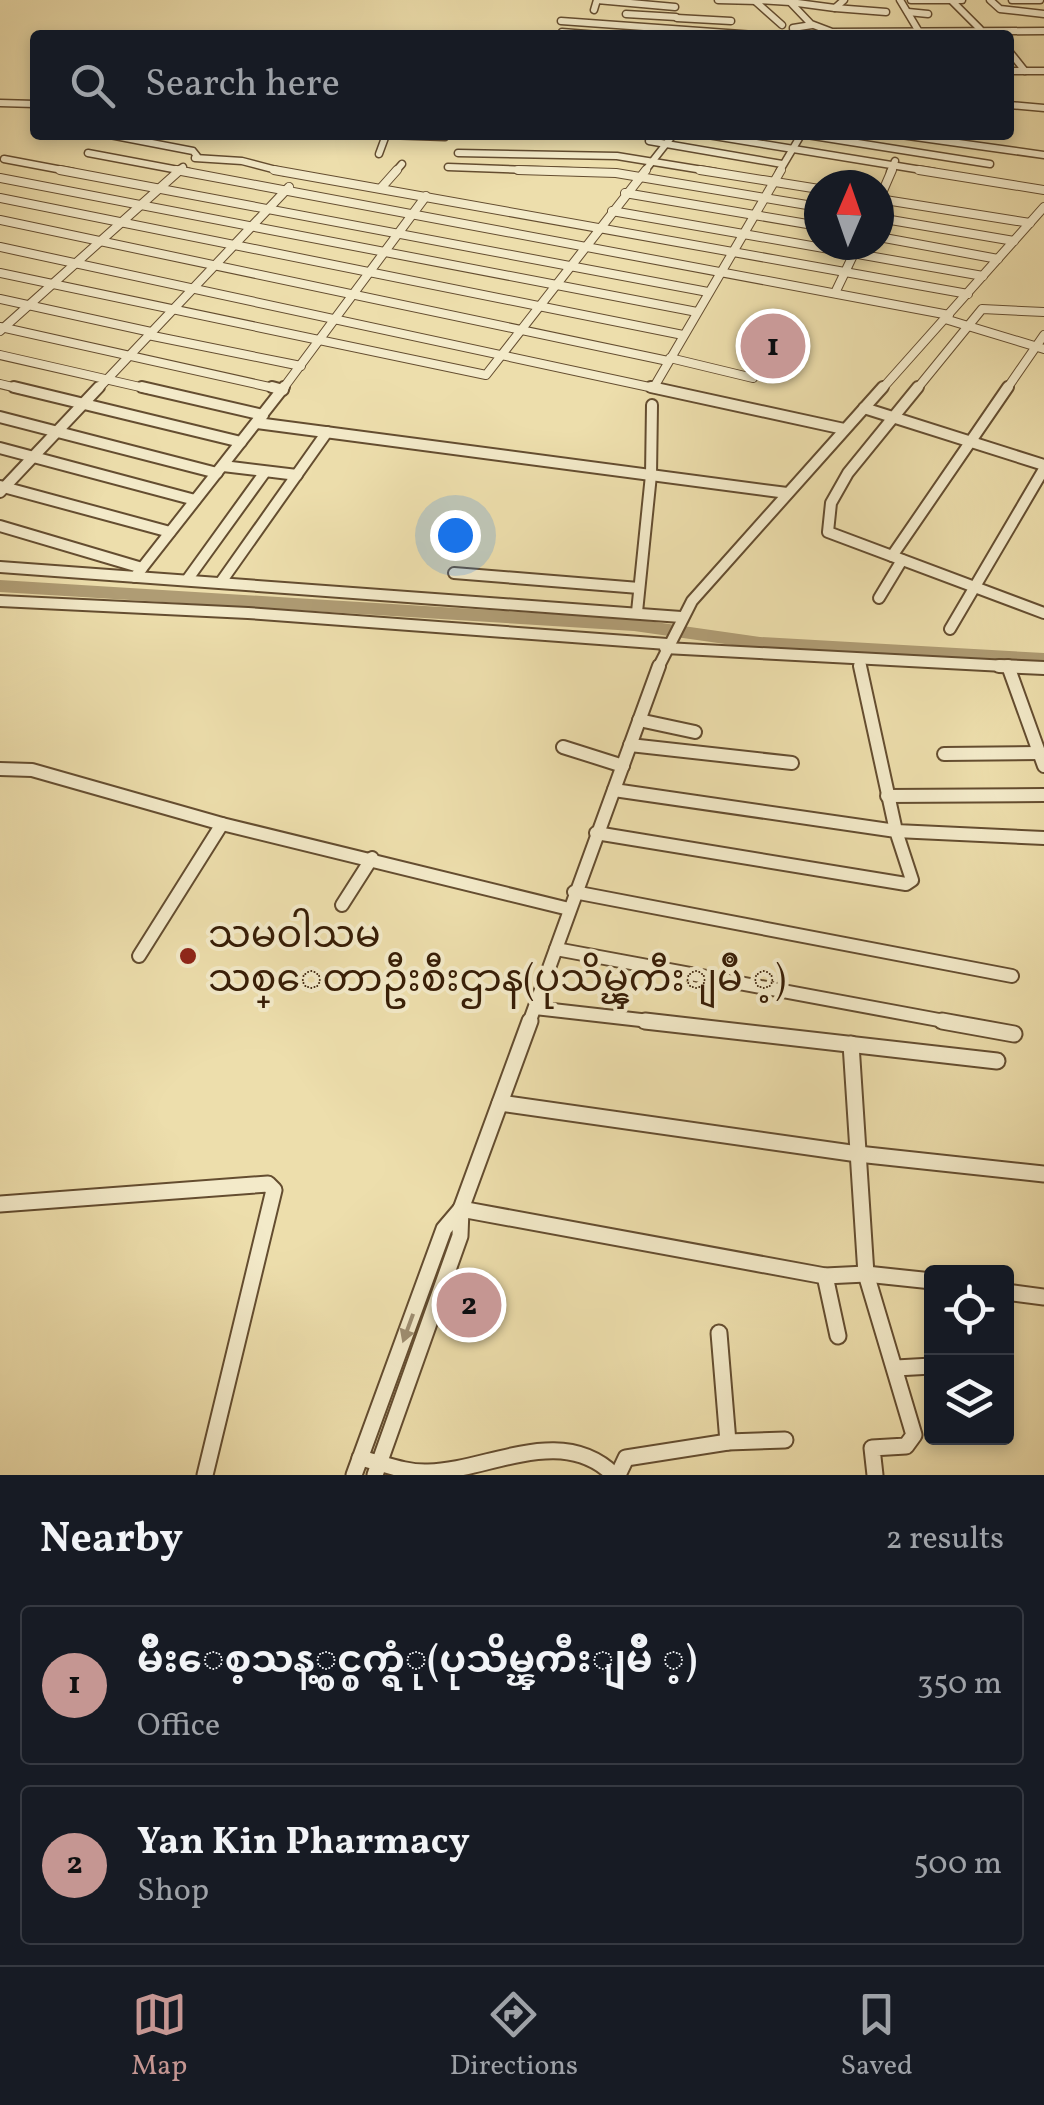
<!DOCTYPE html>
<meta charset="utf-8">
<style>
:root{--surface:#171b24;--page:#242831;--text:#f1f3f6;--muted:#9ea1a6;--line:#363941;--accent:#c59692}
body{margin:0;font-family:Vollkorn,"Noto Sans Myanmar",serif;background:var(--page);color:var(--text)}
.controls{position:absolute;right:30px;bottom:30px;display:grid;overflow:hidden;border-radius:10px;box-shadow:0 5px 15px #0003}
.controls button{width:90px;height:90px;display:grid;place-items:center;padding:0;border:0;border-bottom:2px solid var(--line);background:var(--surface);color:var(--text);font:50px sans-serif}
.compass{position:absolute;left:804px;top:170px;width:90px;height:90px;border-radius:50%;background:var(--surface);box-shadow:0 5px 15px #0003;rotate:2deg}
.you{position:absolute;left:455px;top:535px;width:35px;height:35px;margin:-25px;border:8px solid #fff;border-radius:50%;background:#1a73e8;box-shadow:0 0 0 15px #1a73e833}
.badge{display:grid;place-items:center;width:65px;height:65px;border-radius:50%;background:var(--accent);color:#111;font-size:32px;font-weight:700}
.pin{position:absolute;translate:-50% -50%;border:5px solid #fff;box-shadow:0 2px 10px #0006}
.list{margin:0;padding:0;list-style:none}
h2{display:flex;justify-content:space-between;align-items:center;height:130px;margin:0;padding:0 40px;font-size:42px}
h2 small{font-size:32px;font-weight:400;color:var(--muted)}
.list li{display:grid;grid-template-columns:65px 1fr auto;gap:30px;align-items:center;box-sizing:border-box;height:160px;margin:0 20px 20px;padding:0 20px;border:2px solid var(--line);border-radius:10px}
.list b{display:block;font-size:38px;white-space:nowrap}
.list p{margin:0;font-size:32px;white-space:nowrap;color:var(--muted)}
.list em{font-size:32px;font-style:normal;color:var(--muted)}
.icon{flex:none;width:55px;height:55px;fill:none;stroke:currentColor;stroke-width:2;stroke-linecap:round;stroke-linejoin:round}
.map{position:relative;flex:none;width:1044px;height:1475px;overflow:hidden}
.search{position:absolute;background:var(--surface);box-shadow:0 5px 15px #0003;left:30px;right:30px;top:30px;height:110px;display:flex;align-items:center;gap:25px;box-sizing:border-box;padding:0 35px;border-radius:10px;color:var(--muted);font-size:38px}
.sheet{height:490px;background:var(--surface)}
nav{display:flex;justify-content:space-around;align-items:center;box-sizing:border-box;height:140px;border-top:2px solid var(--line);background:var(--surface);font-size:28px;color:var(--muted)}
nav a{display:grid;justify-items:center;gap:5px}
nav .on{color:var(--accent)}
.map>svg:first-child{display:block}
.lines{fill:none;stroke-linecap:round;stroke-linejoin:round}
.river{fill:#af9c74;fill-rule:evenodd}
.minor-far4-casing{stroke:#644d30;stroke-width:9}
.minor-far3-casing{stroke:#644d30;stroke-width:10}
.minor-far2-casing{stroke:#644d30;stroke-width:14}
.minor-far1-casing{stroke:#644d30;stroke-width:16}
.minor-casing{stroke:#644d30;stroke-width:19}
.minor-far4{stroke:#f3eac9;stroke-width:6}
.minor-far3{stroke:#f3eac9;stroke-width:8}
.minor-far2{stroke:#f3eac9;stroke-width:10}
.minor-far1{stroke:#f3eac9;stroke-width:12}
.minor{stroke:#f3eac9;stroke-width:15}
.oneway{fill:#9e8e71}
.poi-dot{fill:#8f2418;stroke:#f3eac9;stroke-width:4}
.labels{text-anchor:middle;stroke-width:8;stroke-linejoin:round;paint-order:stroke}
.poi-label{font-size:38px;fill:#371d06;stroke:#f3eac9;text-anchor:start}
</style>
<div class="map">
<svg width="1044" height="1475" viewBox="0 0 1044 1475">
<rect width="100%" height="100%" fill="#eddeac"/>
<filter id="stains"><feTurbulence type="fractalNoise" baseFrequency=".002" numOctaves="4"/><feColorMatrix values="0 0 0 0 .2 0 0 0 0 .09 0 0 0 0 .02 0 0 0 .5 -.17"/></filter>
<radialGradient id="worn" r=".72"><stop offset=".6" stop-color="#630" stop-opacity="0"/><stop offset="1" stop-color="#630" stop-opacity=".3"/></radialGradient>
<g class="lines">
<polygon class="river" points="0,580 634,619 760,637 1044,653 1044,667 760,649 634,631 0,592"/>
<g class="minor-far4-casing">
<g id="minor-far4">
<polyline points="718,0 758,1"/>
<polyline points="756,0 790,2 811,24 832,32 1044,31"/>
<polyline points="900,0 921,35"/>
<polyline points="911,0 962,0"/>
<polyline points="951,0 980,29"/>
<polyline points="990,0 1000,9 1044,14"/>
<polyline points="1012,0 1040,0"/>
<polyline points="755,1 782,25"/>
<polyline points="790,2 835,8 844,0"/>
<polyline points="835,8 886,12"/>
<polyline points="594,10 597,0 675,7"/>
<polyline points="908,12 928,14"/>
<polyline points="626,14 676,17"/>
<polyline points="677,18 731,21"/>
<polyline points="561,21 755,35"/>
<polyline points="562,32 599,35"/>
<polyline points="794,35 793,28 812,25"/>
<polyline points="1009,51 1025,71"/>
<polyline points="1009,71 1044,71"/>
<polyline points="0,103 35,104"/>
<polyline points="1009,105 1044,108"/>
<polyline points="110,135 193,151 197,156"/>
<polyline points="386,135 445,137"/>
<polyline points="708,135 934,172"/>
<polyline points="807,135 990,164"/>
<polyline points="901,135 1044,155"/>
<polyline points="649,141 782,164"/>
<polyline points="88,153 189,172"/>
<polyline points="458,153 617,156 715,172"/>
<polyline points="379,154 386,135"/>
<polyline points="195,158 242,161 284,172"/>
<polyline points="4,159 73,172"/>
<polyline points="448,167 588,172"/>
<polyline points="176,172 183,167"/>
<polyline points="395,172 402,164"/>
<polyline points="644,172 673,135"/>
<polyline points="779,172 801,135"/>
<polyline points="890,172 895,161"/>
</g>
</g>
<g class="minor-far3-casing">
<g id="minor-far3">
<polyline points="60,170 708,292"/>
<polyline points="176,170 949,315"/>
<polyline points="274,170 968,294"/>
<polyline points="518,170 616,173 819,207"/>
<polyline points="700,170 819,189"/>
<polyline points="919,170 1044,190"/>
<polyline points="0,178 697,312"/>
<polyline points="381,188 397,170"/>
<polyline points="625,193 819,226"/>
<polyline points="0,198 683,335"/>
<polyline points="879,199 1030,223"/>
<polyline points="879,200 892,170"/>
<polyline points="612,211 983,276"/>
<polyline points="879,218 1014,241"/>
<polyline points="0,220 668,361"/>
<polyline points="879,237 998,259"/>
<polyline points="0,247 663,390"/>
<polyline points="0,273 486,375 646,170"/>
<polyline points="835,293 858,245"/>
<polyline points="0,299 151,332"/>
<polyline points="945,319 1044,349"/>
<polyline points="0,327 283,390"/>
<polyline points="0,331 180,170"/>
<polyline points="148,335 301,366"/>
<polyline points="0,355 153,390"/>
<polyline points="670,358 753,378"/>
<polyline points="0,384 25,390"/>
<polyline points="654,387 781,170"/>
<polyline points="97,390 289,187"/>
<polyline points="282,390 426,196"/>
<polyline points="881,390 1044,207"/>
<polyline points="916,390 982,309 1044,312"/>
<polyline points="1006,390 1044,335"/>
</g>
</g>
<g class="minor-far2-casing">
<g id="minor-far2">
<polyline points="14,387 241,442"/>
<polyline points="142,387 263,415"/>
<polyline points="272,387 283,390"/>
<polyline points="651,387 844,429"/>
<polyline points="918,387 848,473 831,503 828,532 1044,613"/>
<polyline points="864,408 1044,465"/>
<polyline points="0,417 217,473"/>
<polyline points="257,423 787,493"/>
<polyline points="0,448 195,500"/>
<polyline points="223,466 297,475"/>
<polyline points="0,486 170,532"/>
<polyline points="0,492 99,387"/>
<polyline points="0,526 142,568"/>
<polyline points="892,556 1008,387"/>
<polyline points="0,567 681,617"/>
<polyline points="454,573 639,588"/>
<polyline points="135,577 284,387"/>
<polyline points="187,580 265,472"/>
<polyline points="221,582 327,432"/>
<polyline points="879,598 902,560"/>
<polyline points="0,601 248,613 667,644"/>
<polyline points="637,612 651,475 652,405"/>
<polyline points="950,629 1044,469"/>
<polyline points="665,648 1044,668"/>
<polyline points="859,659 861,668"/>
<polyline points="658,668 692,601 883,387"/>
</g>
</g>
<g class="minor-far1-casing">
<g id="minor-far1">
<polyline points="860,666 896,831 1044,838"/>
<polyline points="999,666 1044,668"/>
<polyline points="1008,666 1044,766"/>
<polyline points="639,720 695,732"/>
<polyline points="630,745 792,763"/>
<polyline points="563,747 623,766"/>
<polyline points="944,754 1040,753"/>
<polyline points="0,769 32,770 222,824 569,909"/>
<polyline points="887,796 1044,795"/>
<polyline points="596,833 906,884 912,880 896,831 614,790"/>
<polyline points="574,892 1012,976"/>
<polyline points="342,905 372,858"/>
<polyline points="556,949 955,1023"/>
<polyline points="139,956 222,824"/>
<polyline points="535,1008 667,1023"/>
<polyline points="529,1023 659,666"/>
</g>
</g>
<g class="minor-casing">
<g id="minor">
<polyline points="645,1021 997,1061"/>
<polyline points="942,1021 1014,1034"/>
<polyline points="851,1044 866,1274 914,1435 906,1446 872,1448 875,1475"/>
<polyline points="500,1103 858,1154 1044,1174"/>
<polyline points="0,1204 268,1184 274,1190 205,1475"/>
<polyline points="461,1209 825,1276 866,1274 932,1281"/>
<polyline points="825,1276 838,1336"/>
<polyline points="1006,1292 1044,1297"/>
<polyline points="719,1333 728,1442"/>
<polyline points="896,1368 932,1366"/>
<path d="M360 1458C382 1463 405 1473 428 1472 488 1471 561 1423 614 1475"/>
<polyline points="354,1475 444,1229 461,1209"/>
<polyline points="375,1475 460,1236 461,1209 530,1021"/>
<polyline points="618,1475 626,1458 728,1442 785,1440"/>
</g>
</g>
<use href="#minor-far4" class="minor-far4"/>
<use href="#minor-far3" class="minor-far3"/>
<use href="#minor-far2" class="minor-far2"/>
<use href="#minor-far1" class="minor-far1"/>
<use href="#minor" class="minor"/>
</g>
<defs><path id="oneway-solid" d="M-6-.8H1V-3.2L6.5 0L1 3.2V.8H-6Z" transform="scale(2.5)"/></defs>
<use class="oneway" href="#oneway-solid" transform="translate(408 1328) rotate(110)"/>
<circle class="poi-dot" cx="188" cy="956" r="10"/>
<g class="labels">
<g class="poi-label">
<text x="208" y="947">သမဝါသမ<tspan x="208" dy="44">သစ္ေတာဦးစီးဌာန(ပုသိမ္ၾကီးျမိဳ ့)</tspan></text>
</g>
</g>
<rect width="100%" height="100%" filter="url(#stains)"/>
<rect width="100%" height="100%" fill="url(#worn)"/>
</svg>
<div class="controls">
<button><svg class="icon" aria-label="locate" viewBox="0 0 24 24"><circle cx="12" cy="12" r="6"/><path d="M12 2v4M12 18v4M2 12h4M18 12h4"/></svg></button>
<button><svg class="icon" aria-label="layers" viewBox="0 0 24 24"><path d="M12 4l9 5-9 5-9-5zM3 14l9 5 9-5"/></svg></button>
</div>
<svg class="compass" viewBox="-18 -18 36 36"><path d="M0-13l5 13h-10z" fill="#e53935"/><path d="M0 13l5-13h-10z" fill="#9ea1a6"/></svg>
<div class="you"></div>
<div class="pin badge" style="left:773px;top:346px">1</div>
<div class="pin badge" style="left:469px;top:1305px">2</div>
<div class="search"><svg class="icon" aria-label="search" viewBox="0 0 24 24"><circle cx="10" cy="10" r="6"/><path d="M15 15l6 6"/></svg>Search here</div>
</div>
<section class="sheet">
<h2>Nearby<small>2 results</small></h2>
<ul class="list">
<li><span class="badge">1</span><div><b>မ်ိဳးေစ့သန့္စင္စက္ရံု(ပုသိမ္ၾကီးျမိဳ ့)</b><p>Office</p></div><em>350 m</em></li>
<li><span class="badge">2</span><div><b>Yan Kin Pharmacy</b><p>Shop</p></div><em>500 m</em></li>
</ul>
</section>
<nav>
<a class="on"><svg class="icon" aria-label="map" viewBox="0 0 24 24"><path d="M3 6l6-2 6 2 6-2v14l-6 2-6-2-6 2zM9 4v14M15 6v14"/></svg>Map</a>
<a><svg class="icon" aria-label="directions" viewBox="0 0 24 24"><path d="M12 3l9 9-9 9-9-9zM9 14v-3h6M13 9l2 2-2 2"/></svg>Directions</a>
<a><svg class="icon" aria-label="saved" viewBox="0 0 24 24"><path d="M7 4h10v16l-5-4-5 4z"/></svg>Saved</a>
</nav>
